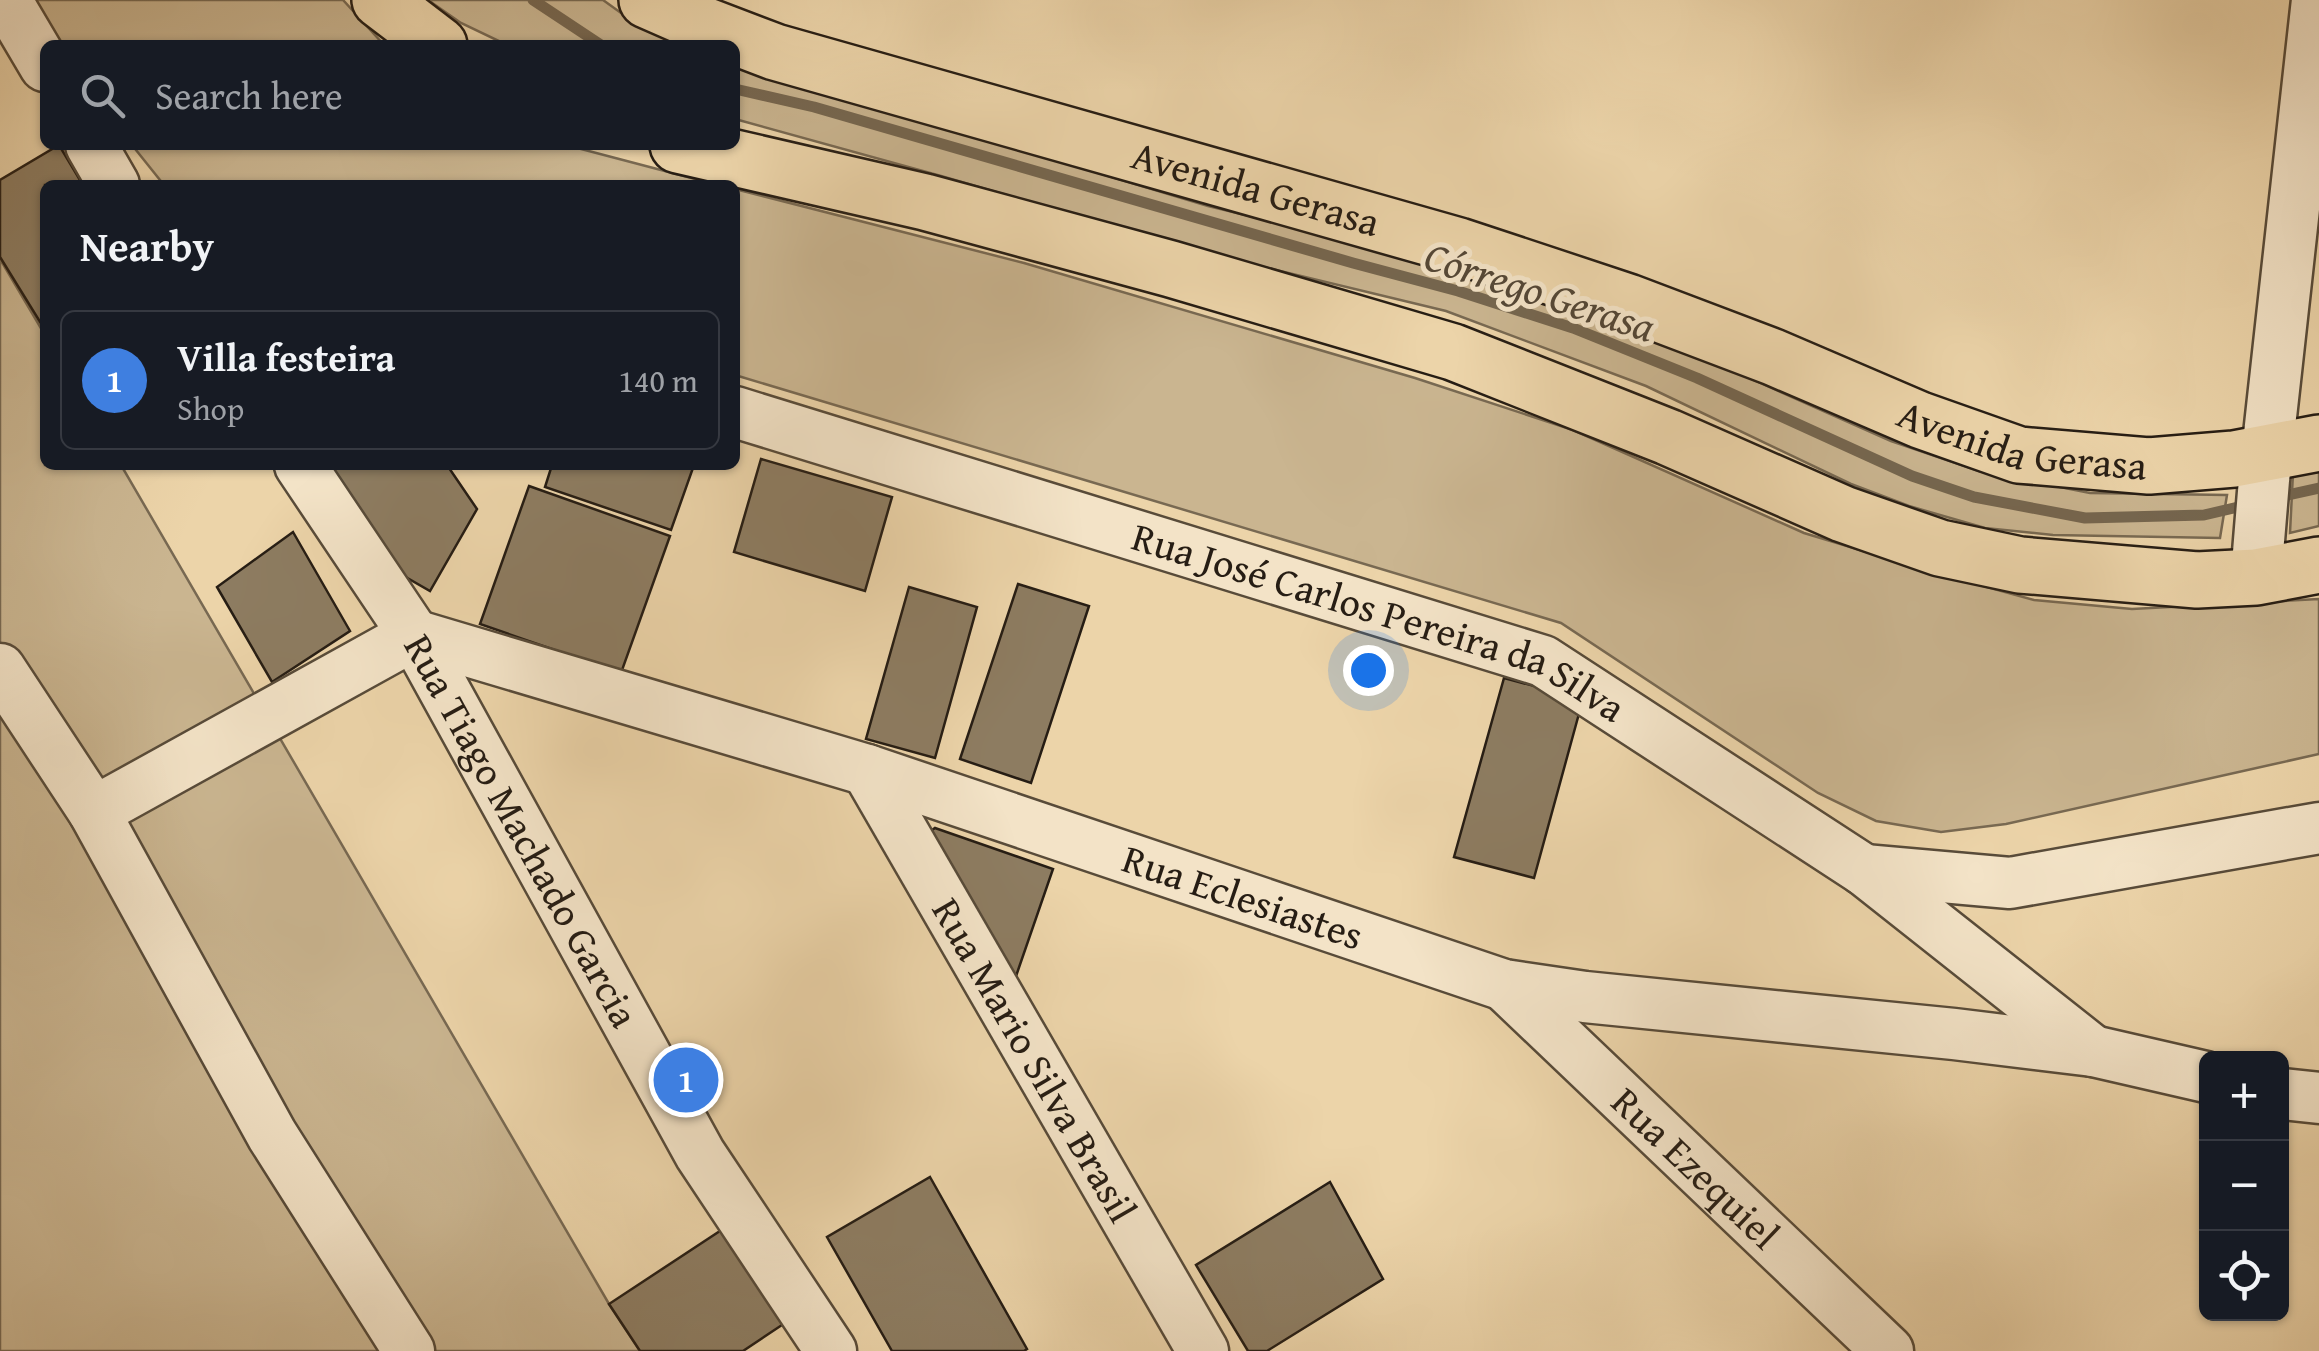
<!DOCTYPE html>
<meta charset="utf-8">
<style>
:root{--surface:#171b24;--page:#20242c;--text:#f1f3f6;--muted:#9ea1a6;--line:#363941;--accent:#8c9099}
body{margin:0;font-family:"Gentium Book Plus",serif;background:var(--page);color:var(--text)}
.controls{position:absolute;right:30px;bottom:30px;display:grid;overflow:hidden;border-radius:15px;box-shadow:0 2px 8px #0004}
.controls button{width:90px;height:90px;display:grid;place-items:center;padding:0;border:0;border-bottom:2px solid var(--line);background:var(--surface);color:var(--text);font:50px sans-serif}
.you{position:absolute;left:1368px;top:670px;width:35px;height:35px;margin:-25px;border:8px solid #fff;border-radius:50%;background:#1a73e8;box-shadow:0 0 0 15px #1a73e833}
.badge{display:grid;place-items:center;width:65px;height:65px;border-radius:50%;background:var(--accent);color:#fff;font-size:32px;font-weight:700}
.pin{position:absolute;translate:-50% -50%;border:5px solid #fff;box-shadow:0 2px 10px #0006}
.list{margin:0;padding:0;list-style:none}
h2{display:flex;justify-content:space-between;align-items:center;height:130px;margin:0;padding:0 40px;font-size:42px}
h2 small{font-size:32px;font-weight:400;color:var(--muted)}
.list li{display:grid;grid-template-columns:65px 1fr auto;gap:30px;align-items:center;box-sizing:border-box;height:140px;margin:0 20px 20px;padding:0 20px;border:2px solid var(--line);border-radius:15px}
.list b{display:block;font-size:38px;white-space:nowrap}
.list p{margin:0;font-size:32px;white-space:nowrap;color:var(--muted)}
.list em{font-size:32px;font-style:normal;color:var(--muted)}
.icon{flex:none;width:55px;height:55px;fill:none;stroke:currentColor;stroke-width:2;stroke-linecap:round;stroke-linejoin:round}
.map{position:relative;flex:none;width:2319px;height:1351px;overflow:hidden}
.search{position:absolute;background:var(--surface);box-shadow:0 2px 8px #0004;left:40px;top:40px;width:700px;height:110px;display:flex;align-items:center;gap:25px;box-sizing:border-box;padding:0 35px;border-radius:15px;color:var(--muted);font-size:38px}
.panel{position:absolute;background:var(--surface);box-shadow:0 2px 8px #0004;left:40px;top:180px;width:700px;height:290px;border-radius:15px}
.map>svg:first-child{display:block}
.green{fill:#cab590;stroke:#786952;stroke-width:2.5}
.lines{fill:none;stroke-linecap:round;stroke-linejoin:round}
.stream{stroke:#75664f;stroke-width:11}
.building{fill:#8d7c61;stroke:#261d14;stroke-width:2.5}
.minor-casing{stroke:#584b39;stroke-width:55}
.major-casing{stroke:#261d14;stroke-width:60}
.minor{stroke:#f3e3c7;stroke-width:50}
.major{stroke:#ecd4a9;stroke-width:55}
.labels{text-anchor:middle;stroke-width:10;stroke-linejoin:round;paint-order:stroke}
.street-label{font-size:40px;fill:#261d14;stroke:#f3e3c7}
.water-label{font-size:42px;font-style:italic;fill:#544736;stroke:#f3e3c7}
</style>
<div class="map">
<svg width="2319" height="1351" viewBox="0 0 2319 1351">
<rect width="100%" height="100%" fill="#ecd4a9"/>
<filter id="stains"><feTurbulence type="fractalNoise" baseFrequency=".002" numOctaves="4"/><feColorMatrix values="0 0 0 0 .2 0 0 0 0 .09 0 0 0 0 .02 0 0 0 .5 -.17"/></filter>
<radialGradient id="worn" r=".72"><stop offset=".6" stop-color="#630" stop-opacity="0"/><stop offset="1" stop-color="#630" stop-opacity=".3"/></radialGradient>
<g class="green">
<polygon points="15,0 343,0 384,45 51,45"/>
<polygon points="428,0 603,0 621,13 696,45 507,45 461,23"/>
<polygon points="735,60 952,129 1208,206 1435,261 1666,341 1891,441 1979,471 2090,493 2227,495 2220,538 2053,535 1985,528 1909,506 1851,484 1646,386 1446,311 1206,253 941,176 735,119"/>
<polygon points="132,145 566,145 718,185 164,185"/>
<polygon points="735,189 1024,263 1415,378 1573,430 1804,533 1936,573 2034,600 2132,609 2319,599 2319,754 2006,824 1941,832 1876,821 1818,793 1561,623 735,375"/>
<polygon points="0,259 45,335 45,465 121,465 609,1304 640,1351 0,1351"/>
<polygon points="2319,465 2319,526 2290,533 2293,473"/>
</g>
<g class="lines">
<g class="stream">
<polyline points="533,0 601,45"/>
<polyline points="735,89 814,107 1353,263 1458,291 1573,328 1697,378 1912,476 1974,497 2085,518 2204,515 2251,504"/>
<polyline points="2274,498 2319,488"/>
</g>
</g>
<g class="building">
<polygon points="59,145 83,185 45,185 45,330 0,257 0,180"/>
<polygon points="761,459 892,497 865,591 734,552"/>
<polygon points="329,465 447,465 477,509 430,591 397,572"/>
<polygon points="552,465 694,465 671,530 545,487"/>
<polygon points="529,486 670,536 621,673 480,624"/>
<polygon points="293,532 350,631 272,682 217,587"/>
<polygon points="1018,584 1089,606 1031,783 960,759"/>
<polygon points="909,587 977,607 935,758 866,739"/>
<polygon points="1504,678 1583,699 1534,878 1454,857"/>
<polygon points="935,828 1053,869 1014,982 918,840"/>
<polygon points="930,1177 1027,1349 1024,1351 892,1351 827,1237"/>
<polygon points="1330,1182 1383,1279 1267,1351 1248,1351 1196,1265"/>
<polygon points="723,1229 785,1323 743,1351 640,1351 609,1304"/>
</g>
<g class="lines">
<g class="minor-casing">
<g id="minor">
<polyline points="6,0 45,66"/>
<polyline points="91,145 114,185"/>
<path id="s1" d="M735 412 1543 661 1864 870 2093 1051"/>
<path id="s2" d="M300 465 414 635 700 1154 831 1351"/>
<polyline points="2256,577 2264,480 2317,0"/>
<polyline points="0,669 94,812 272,1135 409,1351"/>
<path id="s3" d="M867 770 1203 1351"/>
<path id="s4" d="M94 812 414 635 867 770 1504 985 1585 997 1954 1034 2093 1051 2206 1077"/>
<polyline points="1864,870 2010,883 2319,828"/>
<path id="s5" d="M1504 985 1888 1351"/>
<polyline points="2282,1094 2319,1098"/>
</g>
</g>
<g class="major-casing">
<g id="major">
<polyline points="380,0 439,45"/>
<path id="s6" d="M647 0 704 25 775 52 1459 246 1628 302 1773 357 1920 420 2019 455 2149 466 2234 459 2319 443"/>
<polyline points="678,145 925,202 1171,269 1453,352 1668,437 1843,514 1940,548 2020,565 2197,580 2256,577 2319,565"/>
</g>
</g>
<use href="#minor" class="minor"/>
<use href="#major" class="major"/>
</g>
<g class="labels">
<g class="street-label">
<text dy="14" stroke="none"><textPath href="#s6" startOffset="638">Avenida Gerasa</textPath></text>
<text dy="14" stroke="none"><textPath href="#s6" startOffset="1448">Avenida Gerasa</textPath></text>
<text dy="14" stroke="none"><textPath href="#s1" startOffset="678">Rua José Carlos Pereira da Silva</textPath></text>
<text dy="14" stroke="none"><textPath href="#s2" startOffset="428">Rua Tiago Machado Garcia</textPath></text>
<text dy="14" stroke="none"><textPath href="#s4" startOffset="1235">Rua Eclesiastes</textPath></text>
<text dy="14" stroke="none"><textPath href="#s3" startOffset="335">Rua Mario Silva Brasil</textPath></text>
<text dy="14" stroke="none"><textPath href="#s5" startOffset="265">Rua Ezequiel</textPath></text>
</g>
<g class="water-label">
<text transform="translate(1540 291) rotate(18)" y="15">Córrego Gerasa</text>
</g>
</g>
<rect width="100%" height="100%" filter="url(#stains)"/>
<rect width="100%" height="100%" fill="url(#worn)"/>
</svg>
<div class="controls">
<button>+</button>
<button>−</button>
<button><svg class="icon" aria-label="locate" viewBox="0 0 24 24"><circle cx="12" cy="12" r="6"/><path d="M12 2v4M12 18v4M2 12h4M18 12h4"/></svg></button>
</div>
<div class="you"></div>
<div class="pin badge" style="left:686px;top:1080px;background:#3f7fe0">1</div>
<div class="search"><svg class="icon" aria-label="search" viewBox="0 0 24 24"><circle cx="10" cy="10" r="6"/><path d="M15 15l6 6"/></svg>Search here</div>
<section class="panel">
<h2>Nearby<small></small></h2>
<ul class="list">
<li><span class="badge" style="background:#3f7fe0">1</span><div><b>Villa festeira</b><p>Shop</p></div><em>140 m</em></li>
</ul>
</section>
</div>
